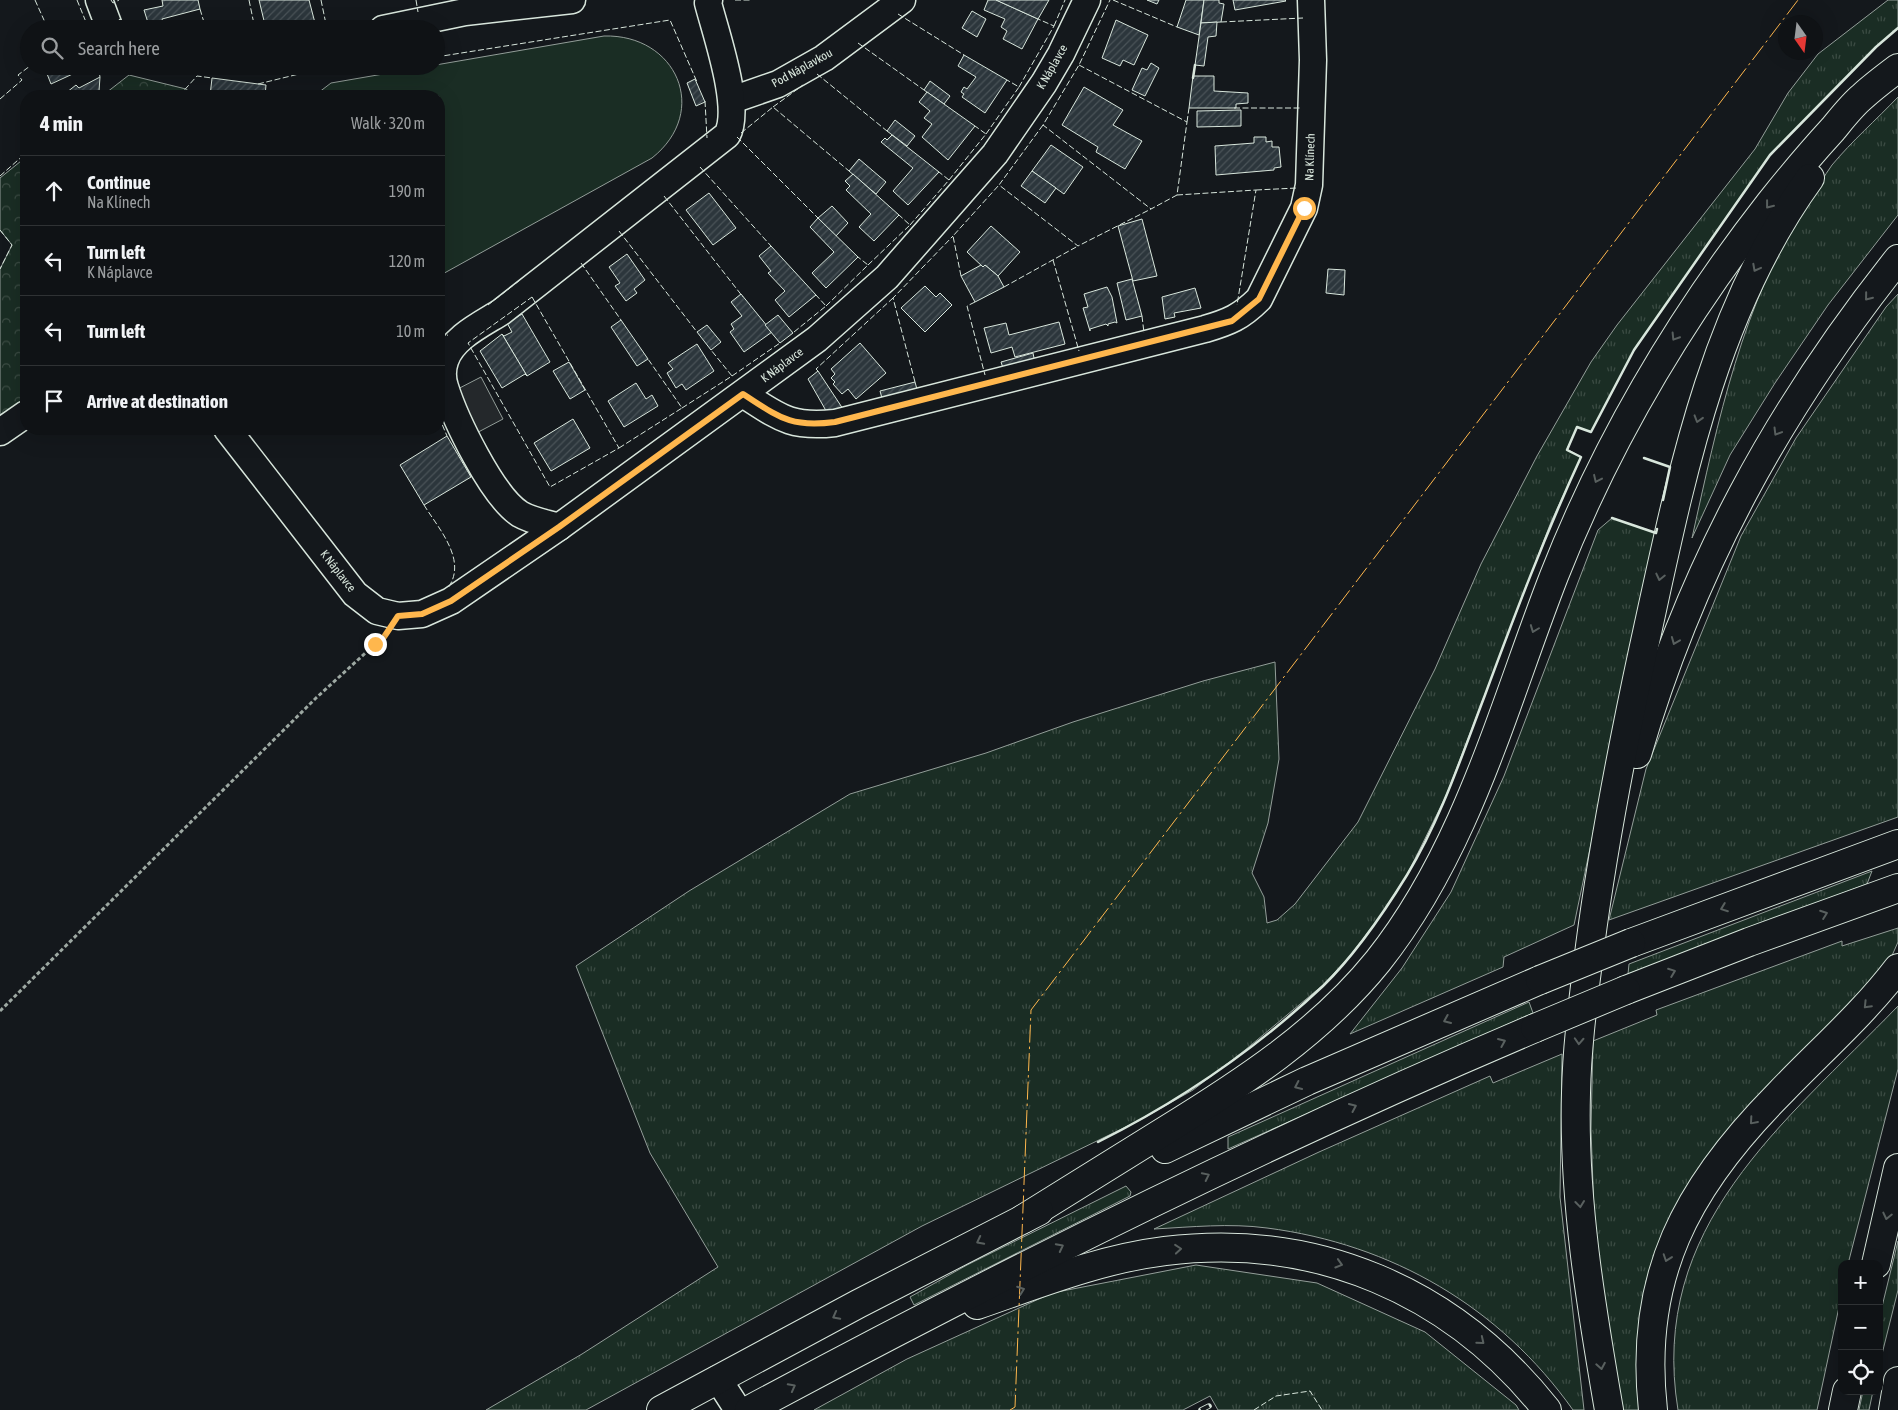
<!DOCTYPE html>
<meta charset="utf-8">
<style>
:root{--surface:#0f1215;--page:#181b1e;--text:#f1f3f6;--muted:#9b9ea0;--line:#2f3234}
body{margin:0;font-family:"Asap Condensed",sans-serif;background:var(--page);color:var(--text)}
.controls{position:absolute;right:15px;bottom:15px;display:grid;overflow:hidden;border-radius:10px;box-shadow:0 5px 20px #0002}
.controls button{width:45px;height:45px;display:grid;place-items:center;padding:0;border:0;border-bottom:1px solid var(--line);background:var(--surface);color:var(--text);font:25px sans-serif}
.compass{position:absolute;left:1778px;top:15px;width:45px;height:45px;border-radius:50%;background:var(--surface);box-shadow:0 5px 20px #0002;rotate:166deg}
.stop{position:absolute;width:15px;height:15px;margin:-11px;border:4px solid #ffb74d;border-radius:50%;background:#fff}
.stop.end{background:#ffb74d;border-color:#fff;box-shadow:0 1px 5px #0008}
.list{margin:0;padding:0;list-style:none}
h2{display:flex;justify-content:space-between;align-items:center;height:65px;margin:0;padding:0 20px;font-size:21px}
h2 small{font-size:16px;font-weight:400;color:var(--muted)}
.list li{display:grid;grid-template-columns:32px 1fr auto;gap:15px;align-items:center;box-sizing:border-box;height:70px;padding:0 20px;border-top:1px solid var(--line)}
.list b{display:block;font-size:19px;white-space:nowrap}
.list p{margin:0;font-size:16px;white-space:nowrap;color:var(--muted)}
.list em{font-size:16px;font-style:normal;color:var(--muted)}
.icon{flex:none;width:28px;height:28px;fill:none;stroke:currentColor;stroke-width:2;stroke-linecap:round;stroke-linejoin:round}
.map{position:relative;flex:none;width:1898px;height:1410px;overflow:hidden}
.search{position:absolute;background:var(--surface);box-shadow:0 5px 20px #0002;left:20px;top:20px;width:425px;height:55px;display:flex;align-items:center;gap:12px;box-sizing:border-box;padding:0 18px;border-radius:28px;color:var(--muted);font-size:19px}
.panel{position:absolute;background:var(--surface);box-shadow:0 5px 20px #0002;left:20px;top:90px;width:425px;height:345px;border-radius:20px}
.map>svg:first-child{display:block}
.grass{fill:url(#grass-tufts);stroke:#939e99}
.forest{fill:url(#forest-crowns);stroke:#939e99}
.garden{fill:#1a2d24;stroke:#939e99}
.parking{fill:#24282b;stroke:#939e99}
.building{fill:url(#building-hatch);stroke:#d8e6dc}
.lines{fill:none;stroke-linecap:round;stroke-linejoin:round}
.minor-casing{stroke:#d8e6dc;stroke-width:29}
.highway-casing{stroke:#d8e6dc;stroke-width:30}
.path{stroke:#9da8a2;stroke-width:3;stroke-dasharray:4 2.5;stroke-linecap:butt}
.minor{stroke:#14181c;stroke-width:26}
.highway{stroke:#14181c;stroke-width:28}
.rail-casing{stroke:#d8e6dc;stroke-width:5.5}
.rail{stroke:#14181c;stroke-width:4;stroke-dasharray:11;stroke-linecap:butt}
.highway-bridge-casing{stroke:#d8e6dc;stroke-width:30;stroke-linecap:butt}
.highway-bridge{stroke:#14181c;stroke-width:28}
.fence{stroke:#d8e6dc;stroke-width:1;stroke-dasharray:6 2.5;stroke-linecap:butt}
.wall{stroke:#d8e6dc;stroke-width:2.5}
.power{stroke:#ffb74d;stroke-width:1;stroke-dasharray:18 4 2.5 4;stroke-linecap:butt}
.oneway{stroke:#59605f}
.route{stroke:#ffb74d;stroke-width:6}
.labels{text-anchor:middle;stroke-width:4;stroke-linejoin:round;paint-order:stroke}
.street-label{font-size:12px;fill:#d8e6dc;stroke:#14181c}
</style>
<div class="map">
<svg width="1898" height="1410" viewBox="0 0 1898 1410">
<defs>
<pattern id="grass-tufts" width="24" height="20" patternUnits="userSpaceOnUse" patternTransform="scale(1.25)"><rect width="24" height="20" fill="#1a2d24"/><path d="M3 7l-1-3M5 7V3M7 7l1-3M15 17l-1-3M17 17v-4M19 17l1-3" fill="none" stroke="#3b4b43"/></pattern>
<pattern id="forest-crowns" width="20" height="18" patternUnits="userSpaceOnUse" patternTransform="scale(1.25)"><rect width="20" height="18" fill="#1a2d24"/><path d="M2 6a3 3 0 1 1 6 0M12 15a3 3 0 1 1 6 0" fill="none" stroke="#3b4b43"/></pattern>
<pattern id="building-hatch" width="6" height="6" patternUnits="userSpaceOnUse" patternTransform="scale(1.25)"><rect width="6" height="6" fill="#2c363c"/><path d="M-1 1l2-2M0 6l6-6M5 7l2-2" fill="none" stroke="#4a5358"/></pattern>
</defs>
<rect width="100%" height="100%" fill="#14181c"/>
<g class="grass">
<polygon points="1888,0 1898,0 1898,28 1876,47 1770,155 1634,350 1591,432 1577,427 1567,449 1581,457 1551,522 1446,796 1408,873 1379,918 1349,957 1323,985 1245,1050 1193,1090 1140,1120 922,1226 586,1410 486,1410 582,1354 718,1267 650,1153 576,966 689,891 850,794 986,753 1073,722 1203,681 1275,662 1279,759 1268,823 1252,873 1264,897 1267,923 1277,920 1295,904 1358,822 1435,669 1481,564 1537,456 1591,362 1617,325 1755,149 1788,93 1818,54"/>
<path d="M1898 97V215L1828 305 1775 383 1730 455 1692 538C1718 421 1742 302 1809 200 1817 189 1824 176 1832 165 1852 141 1876 120 1898 97Z"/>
<polygon points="1898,294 1898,817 1609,920 1646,769 1741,536 1796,438 1886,307"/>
<polygon points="1612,518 1656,533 1574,925 1504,957 1503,967 1350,1034 1402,968 1451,892 1504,776 1598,530"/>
<polygon points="1872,871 1867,884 1628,974 1629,964"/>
<polygon points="1898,928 1898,942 1883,976 1667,1228 1646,1281 1639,1349 1645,1410 1619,1410 1595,1243 1591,1129 1593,1041 1657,1015 1656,1010 1842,941 1842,946"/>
<polygon points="1529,1002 1533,1013 1228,1149 1228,1137"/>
<path d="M1898 1006V1069L1848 1264H1842V1293L1817 1410H1678C1648 1226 1784 1124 1898 1006Z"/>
<path d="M1562 1054 1560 1197 1584 1410H1573C1500 1307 1392 1244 1267 1228 1230 1223 1191 1227 1154 1229L1319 1152 1490 1076 1493 1083Z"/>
<polygon points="1126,1186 1131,1192 1130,1196 914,1305 910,1297 967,1265"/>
<polygon points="1898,1241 1898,1290 1879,1366 1879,1319"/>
<polygon points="1196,1265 1317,1283 1425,1332 1516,1405 1519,1410 1218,1410 1210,1396 1183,1410 814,1410 907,1359 1052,1293"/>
<polygon points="1863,1391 1873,1391 1869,1410 1859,1410"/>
</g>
<g class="forest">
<polygon points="129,75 186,89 195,96 102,96"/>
<polygon points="26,157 26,403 0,422 0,269 12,245 0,230 0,178"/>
</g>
<path class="garden" d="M604 36C676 34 711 111 652 158L439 276V96H314L331 83Z"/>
<polygon class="parking" points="481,377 503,419 467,438 448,394"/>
<g class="building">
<polygon points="162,0 198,0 200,9 162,19 164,26 150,29 144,10 163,6"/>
<polygon points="259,0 309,0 315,23 295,29 266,29"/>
<polygon points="988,0 996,0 1038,19 1022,49 1003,39 1007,31 1001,27 1005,19 984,10"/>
<polygon points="996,0 1049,0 1038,19"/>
<polygon points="1147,0 1159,0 1157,4"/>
<polygon points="1186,0 1204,0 1199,35 1177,27"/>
<polygon points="1204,0 1219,0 1219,3 1224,4 1221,22 1201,23"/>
<polygon points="1233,0 1285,0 1286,1 1235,10"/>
<polygon points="972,11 986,19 977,37 962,28"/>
<polygon points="1116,20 1148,35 1134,65 1123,60 1120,66 1102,58"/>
<polygon points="1217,22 1216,36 1208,37 1204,66 1195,65 1201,23"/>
<polygon points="964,55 1007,80 985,113 962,97 964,94 961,92 964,87 967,89 976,77 958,66"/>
<polygon points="1151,63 1159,68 1145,96 1132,90 1142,68 1147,70"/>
<polygon points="44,66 90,66 51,84"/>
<polygon points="1193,76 1214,76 1214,91 1248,93 1248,103 1236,104 1236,108 1189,108"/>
<polygon points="100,77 99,91 93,96 62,96 76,85 79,88"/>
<polygon points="212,78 266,85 265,96 210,96"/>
<polygon points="695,79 705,102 696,106 687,83"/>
<polygon points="930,81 950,96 944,104 924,90"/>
<polygon points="1084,87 1123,110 1113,125 1142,141 1125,169 1096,152 1098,147 1062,125"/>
<polygon points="927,92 975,126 948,160 922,137 932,124 924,118 930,111 919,102"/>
<polygon points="1241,110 1241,126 1197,127 1197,111"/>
<polygon points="895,120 915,136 907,146 887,131"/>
<polygon points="892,135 939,172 908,205 893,191 913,168 881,142 885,138 887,140"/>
<polygon points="1254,137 1266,137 1266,142 1272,141 1272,147 1279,147 1281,167 1274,168 1274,170 1216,175 1215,146 1254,143"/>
<polygon points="1051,145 1083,167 1064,194 1032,171"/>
<polygon points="859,159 886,182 876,194 849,171"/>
<polygon points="1032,171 1056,188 1045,203 1021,186"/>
<polygon points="853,174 899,215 874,241 859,227 871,214 846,190 850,186 845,181"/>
<polygon points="709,193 736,228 713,245 686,210"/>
<polygon points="832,206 848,223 836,236 818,218"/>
<polygon points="818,218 858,257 826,288 812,273 834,252 810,227"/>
<polygon points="1142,219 1157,276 1133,281 1118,226"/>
<polygon points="991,226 1020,252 998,276 985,265 983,267 967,252"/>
<polygon points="771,246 816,295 789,317 775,300 785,291 768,273 771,271 759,256"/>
<polygon points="627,254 645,280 634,289 637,293 626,301 615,286 620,283 609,267"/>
<polygon points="981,265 983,267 985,265 998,276 1004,287 975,302 961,276"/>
<polygon points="1328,269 1345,270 1344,295 1326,293"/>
<polygon points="1132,279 1142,316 1126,320 1117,283"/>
<polygon points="925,286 936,297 940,293 952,305 925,332 901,308"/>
<polygon points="1107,287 1112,297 1117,323 1115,322 1108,324 1108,326 1106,324 1090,329 1090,331 1083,308 1088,307 1084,294"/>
<polygon points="1195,288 1201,308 1174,313 1175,317 1165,319 1162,297"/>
<polygon points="741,294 772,332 744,352 730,332 734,329 731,324 742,316 731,302"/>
<polygon points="522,314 550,362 527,376 502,334 504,336 512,332 507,323"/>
<polygon points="778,315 793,333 780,343 765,325"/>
<polygon points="621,320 648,359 637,366 611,327"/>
<polygon points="1059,322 1065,344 1015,357 1012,347 991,353 984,328 1006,323 1009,335"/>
<polygon points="707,325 721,342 711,350 697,332"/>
<polygon points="502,334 527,376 525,374 502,388 480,351"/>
<polygon points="860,343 886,373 856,399 848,389 842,394 833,384 835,382 831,378 835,374 831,369"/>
<polygon points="697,344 714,371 686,390 682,384 676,388 667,373 673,369 668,363"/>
<polygon points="1033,353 1035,363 1004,371 1001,362"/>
<polygon points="569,362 585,390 570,399 553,371"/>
<polygon points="818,371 845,412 829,416 808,379"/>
<polygon points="915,382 918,393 883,402 880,391"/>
<polygon points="636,383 646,399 652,395 658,406 624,427 608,401"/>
<polygon points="573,419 590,448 551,471 534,443"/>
<polygon points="447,436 471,477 424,505 400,465"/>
</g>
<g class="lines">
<g class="minor-casing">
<g id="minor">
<polyline points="99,0 110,29"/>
<polyline points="383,29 465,12 572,0"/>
<polyline points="732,100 778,84 824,58 902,0"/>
<path d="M743 394C779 417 790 428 835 423L1205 329C1229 322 1241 317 1259 299L1304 208 1309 185 1313 60 1311 0"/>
<polyline points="227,429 355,594 377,611 398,616 422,614 451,601 559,527 817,339 887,277 995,154 1044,83 1061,54 1087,0"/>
<polyline points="0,432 26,414"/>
<path d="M559 527C546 523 532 521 520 514 492 496 455 419 445 387 442 378 442 370 445 361 452 338 482 324 501 312L727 135C742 108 716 34 708 3L709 0"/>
<polyline points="718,1379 738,1410"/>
</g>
</g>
<g class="highway-casing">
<g id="highway">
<path d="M1637 754C1691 569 1778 410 1898 259"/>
<polyline points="1631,943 1898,844"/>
<polyline points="1626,990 1749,942 1898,888"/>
<polyline points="1165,1149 1307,1081 1540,980"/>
<path d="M1023 1219C1070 1190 1116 1161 1163 1132 1241 1084 1320 1033 1378 961 1467 849 1503 707 1554 576 1607 441 1681 317 1770 203 1790 178 1811 153 1833 129 1842 118 1852 105 1863 96 1874 86 1886 77 1898 68"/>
<polyline points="1876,1264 1898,1168"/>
<path d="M977 1305C1038 1284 1100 1259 1165 1251 1316 1232 1453 1291 1547 1410"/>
<polyline points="661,1410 858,1304 1039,1211"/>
<path d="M749 1410C1006 1272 1266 1142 1535 1028"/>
<path d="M1609 1410C1591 1306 1573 1199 1576 1093 1577 1043 1584 995 1590 946 1603 846 1622 749 1643 651 1679 488 1710 316 1810 178"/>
<path d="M1653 1410C1638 1277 1687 1187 1778 1095 1818 1053 1863 1014 1898 968"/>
<polyline points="1843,1410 1847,1391"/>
<polyline points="1893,1410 1898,1381"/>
</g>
</g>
<polyline class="path" points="0,1011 316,698 383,637"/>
<use href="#minor" class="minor"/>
<use href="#highway" class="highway"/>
<g class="rail-casing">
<polyline id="rail" points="1201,1410 1209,1406"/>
</g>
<use href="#rail" class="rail"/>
<g class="highway-bridge-casing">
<g id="highway-bridge">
<polyline points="1540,980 1631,943"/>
<polyline points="1535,1028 1626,990"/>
</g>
</g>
<use href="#highway-bridge" class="highway-bridge"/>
<g class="fence">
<polyline points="35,0 48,29"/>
<polyline points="77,0 86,22 78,29"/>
<polyline points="111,0 113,3 119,0"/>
<polyline points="249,0 255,29"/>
<polyline points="321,0 327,29"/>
<polyline points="416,0 418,12"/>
<polyline points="735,0 752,0"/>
<polyline points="1113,0 1177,27"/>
<polyline points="200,9 206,29"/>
<polyline points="898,14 964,55"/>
<polyline points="1221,22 1303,18"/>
<polyline points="1054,26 1065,0"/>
<polyline points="858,43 924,90"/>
<polyline points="436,57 670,20 697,82"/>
<polyline points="1079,65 1187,122 1177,195 1151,209 1043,125 1079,65 1110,0"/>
<polyline points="98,66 100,77"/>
<polyline points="817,74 887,131"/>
<polyline points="258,84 299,74 378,66"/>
<polyline points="1019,87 1054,26 1038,19"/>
<polyline points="179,96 197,76 212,78"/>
<polyline points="0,99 22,80 18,75 30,66"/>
<polyline points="705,101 707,138"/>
<polyline points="773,107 803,85"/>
<polyline points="1234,108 1302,108"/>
<polyline points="1187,122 1189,108"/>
<polyline points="1043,125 999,185 1078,246 1151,209"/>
<polyline points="741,133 773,107 849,171"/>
<polyline points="986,134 1019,87 1007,80"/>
<polyline points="737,137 818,218"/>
<polyline points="700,167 771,246"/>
<polyline points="0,176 26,153"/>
<polyline points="949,180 986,134 975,126"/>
<polyline points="1256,190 1297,188"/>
<polyline points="1177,195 1256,190 1237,305"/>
<polyline points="664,196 743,297"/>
<polyline points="910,225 949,180 939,172"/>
<polyline points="0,230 12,245 0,269"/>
<polyline points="619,231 697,332"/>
<polyline points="1053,260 1079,351"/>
<polyline points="581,263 621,320"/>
<polyline points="868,265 910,225 899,215"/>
<polyline points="961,276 953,236 999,185"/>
<polyline points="1004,287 1078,246"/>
<polygon points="532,297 619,448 550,487 468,343"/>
<polyline points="975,302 967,306 985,375"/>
<polyline points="488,305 520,280"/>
<polyline points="826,306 868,265 858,257"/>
<polyline points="1142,316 1144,333"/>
<polyline points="794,332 826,306 816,295"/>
<polyline points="439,338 448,335"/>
<polyline points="818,371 816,369 893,298"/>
<polyline points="732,376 780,343"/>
<polyline points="915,382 893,298 953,236"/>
<polyline points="682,408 732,376 711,350"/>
<polyline points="439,417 447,436"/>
<polyline points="619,448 682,408 648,359"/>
<path d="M424 505C438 528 468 560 448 588"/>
<polyline points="1254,1410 1276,1396 1310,1391 1322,1410"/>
</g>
<g class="wall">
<polyline points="120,20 124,29"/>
<polyline points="1193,78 1195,65"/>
<polyline points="1644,458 1670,467 1663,500"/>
<polyline points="1612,518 1656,533 1657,529"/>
<path d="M1098 1142C1180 1101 1256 1049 1323 986 1356 954 1383 914 1407 875 1441 819 1462 755 1485 695 1515 614 1545 535 1581 457L1567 450 1577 427 1591 432 1634 350 1770 155 1876 47 1898 28"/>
</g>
<polyline class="power" points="1010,1410 1015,1407 1031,1010 1798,0"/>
</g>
<defs><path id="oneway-chevron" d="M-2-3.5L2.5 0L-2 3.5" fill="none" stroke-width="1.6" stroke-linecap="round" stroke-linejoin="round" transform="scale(1.25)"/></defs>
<g class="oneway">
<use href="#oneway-chevron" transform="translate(1769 205) rotate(128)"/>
<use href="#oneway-chevron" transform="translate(1756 268) rotate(118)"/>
<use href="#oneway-chevron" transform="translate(1868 297) rotate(129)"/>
<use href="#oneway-chevron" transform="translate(1675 337) rotate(122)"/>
<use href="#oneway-chevron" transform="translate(1698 419) rotate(107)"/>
<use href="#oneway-chevron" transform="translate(1777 432) rotate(121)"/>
<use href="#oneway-chevron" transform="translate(1597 479) rotate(115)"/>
<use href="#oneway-chevron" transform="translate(1660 577) rotate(103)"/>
<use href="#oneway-chevron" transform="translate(1534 629) rotate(111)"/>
<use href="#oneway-chevron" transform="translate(1675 641) rotate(112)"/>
<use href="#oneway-chevron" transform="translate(1724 908) rotate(159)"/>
<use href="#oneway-chevron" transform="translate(1824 914) rotate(-20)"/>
<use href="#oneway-chevron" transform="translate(1672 972) rotate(-21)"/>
<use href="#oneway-chevron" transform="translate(1867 1005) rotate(134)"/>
<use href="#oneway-chevron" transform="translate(1447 1020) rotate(157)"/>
<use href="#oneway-chevron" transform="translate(1579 1041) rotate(93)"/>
<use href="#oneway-chevron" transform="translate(1502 1042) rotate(-23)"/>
<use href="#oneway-chevron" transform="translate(1298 1086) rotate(155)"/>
<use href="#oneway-chevron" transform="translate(1353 1107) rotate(-24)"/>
<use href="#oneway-chevron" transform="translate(1753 1121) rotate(131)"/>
<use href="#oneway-chevron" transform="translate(1206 1176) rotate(-26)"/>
<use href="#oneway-chevron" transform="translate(1580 1204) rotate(83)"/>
<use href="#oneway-chevron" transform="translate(1887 1216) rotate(103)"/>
<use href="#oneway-chevron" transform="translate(980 1241) rotate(153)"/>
<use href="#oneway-chevron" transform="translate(1060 1247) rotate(-27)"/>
<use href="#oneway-chevron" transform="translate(1178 1249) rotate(-5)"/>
<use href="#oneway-chevron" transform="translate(1667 1258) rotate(109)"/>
<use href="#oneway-chevron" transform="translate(1339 1264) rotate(17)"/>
<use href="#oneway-chevron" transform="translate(1021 1290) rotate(-20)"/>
<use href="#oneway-chevron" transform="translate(836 1316) rotate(152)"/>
<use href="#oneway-chevron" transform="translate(1481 1341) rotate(39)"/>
<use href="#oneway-chevron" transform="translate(1601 1366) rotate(80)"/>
<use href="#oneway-chevron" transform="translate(792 1387) rotate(-28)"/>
</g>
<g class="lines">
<path class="route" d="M375 644 384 637 398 616 422 614 451 601 559 527 743 394C779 417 790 428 835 422L1232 321 1259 299 1304 208"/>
</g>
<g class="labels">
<g class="street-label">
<text transform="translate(1052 67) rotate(-60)" y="4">K Náplavce</text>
<text transform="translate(802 68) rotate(-29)" y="4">Pod Náplavkou</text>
<text transform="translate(1310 157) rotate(-88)" y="4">Na Klínech</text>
<text transform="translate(782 365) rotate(-37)" y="4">K Náplavce</text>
<text transform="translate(338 571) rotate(52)" y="4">K Náplavce</text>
</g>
</g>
</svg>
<div class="controls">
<button>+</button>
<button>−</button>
<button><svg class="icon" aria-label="locate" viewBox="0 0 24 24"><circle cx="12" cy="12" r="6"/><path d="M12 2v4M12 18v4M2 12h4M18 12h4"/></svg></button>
</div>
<svg class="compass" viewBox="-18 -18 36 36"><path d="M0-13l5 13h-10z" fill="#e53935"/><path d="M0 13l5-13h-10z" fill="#9b9ea0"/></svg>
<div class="stop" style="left:1304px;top:208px"></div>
<div class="stop end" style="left:375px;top:644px"></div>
<div class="search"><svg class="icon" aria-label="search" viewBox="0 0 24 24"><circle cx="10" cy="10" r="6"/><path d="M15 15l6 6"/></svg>Search here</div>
<section class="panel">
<h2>4 min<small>Walk · 320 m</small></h2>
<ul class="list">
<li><svg class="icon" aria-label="ahead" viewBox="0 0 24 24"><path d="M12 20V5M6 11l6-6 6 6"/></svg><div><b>Continue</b><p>Na Klínech</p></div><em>190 m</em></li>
<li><svg class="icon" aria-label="left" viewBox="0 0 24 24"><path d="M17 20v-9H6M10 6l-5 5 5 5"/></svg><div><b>Turn left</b><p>K Náplavce</p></div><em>120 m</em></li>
<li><svg class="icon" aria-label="left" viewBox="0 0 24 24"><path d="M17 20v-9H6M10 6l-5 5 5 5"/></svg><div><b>Turn left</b></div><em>10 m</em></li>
<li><svg class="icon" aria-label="arrive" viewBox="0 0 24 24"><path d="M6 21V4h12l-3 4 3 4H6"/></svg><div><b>Arrive at destination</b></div></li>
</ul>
</section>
</div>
